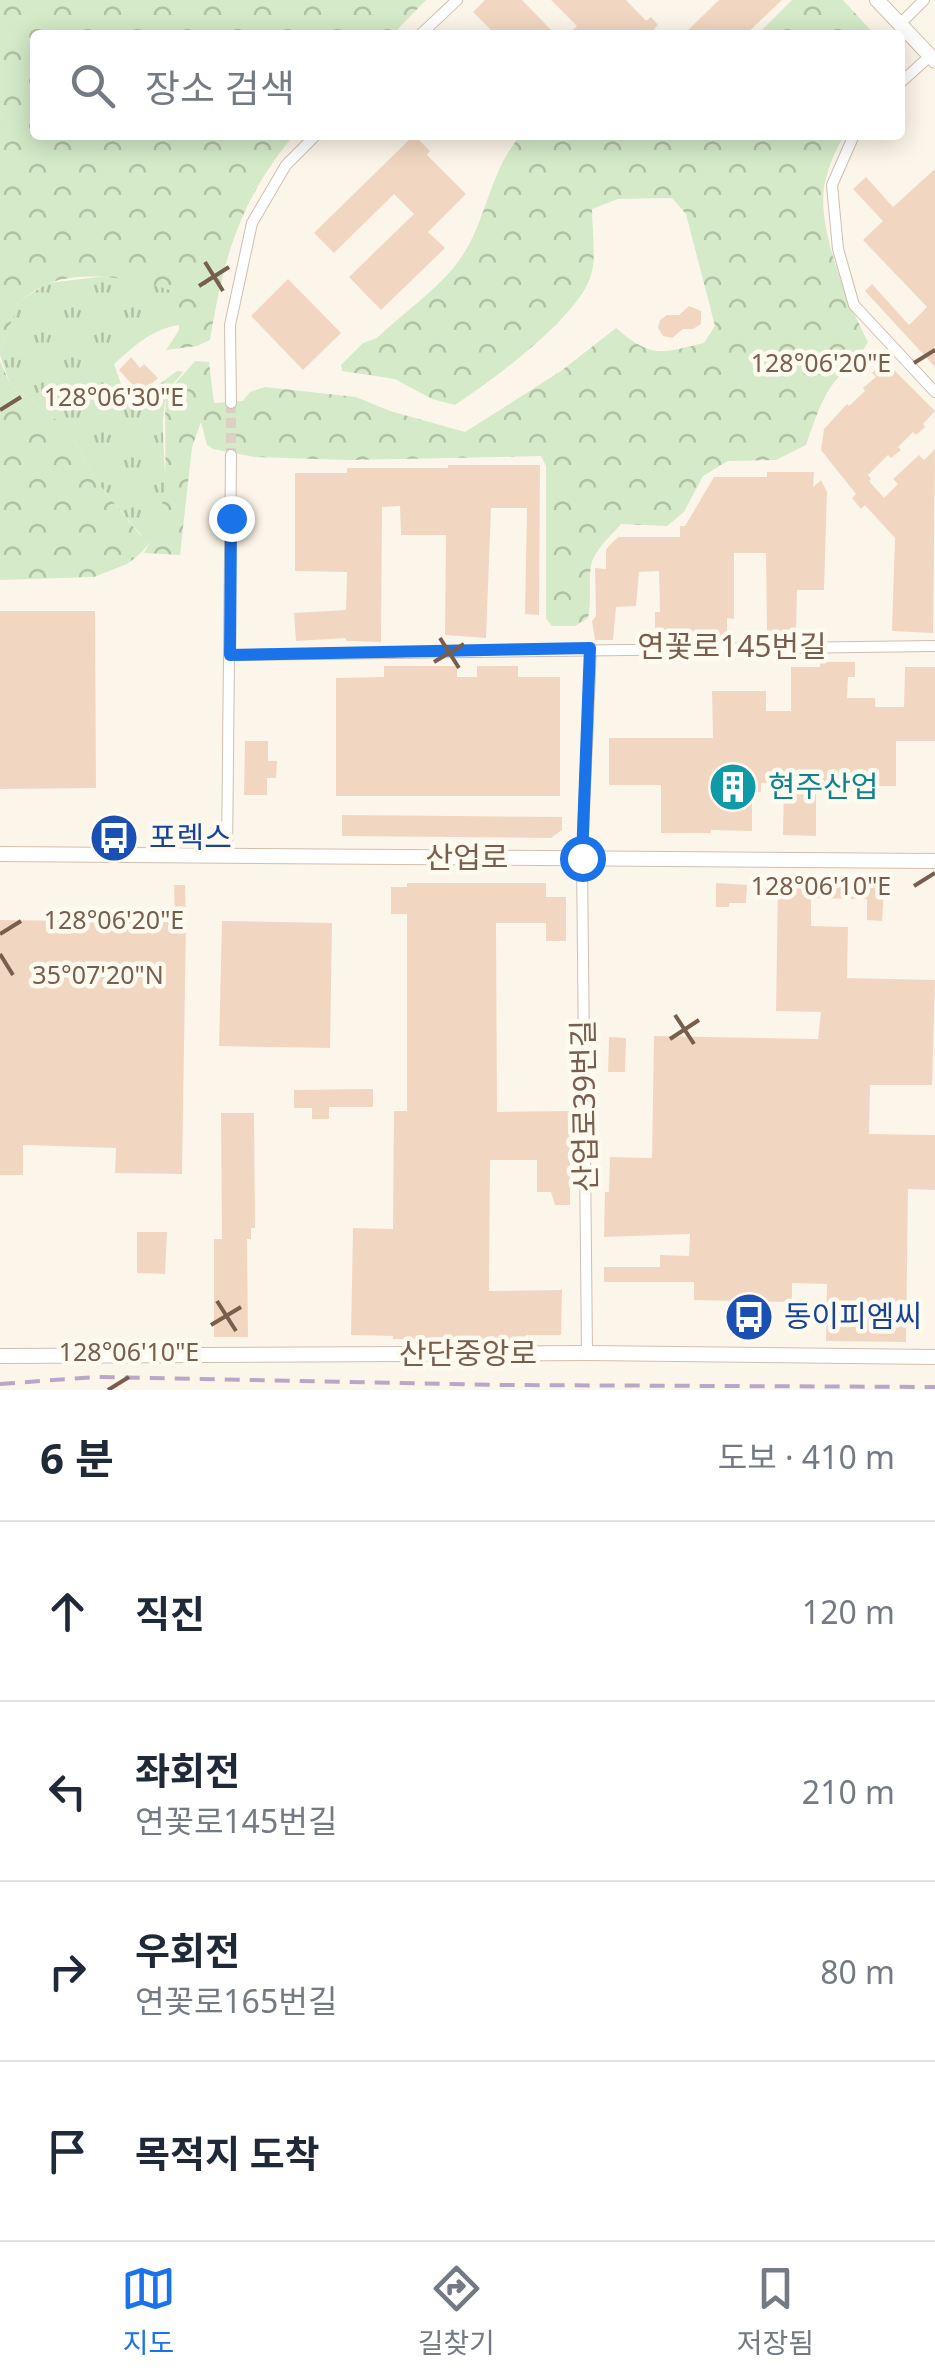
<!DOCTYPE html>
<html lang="ko">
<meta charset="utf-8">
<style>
:root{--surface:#fff;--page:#f2f2f3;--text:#1f2937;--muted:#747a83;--line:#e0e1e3;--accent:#1a73e8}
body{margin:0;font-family:"Noto Sans","Noto Sans KR",sans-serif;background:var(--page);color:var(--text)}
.stop{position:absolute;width:30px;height:30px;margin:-22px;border:8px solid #1a73e8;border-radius:50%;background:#fff}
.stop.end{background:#1a73e8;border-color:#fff;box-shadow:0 2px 10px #0008}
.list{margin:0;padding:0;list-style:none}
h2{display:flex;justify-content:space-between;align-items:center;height:130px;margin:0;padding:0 40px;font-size:42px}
h2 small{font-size:32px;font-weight:400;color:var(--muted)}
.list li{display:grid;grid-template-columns:65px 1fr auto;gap:30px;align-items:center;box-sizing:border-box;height:180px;padding:0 40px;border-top:2px solid var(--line)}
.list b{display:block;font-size:38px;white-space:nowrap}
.list p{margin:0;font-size:32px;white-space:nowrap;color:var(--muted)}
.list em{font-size:32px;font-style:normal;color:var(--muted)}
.icon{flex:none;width:55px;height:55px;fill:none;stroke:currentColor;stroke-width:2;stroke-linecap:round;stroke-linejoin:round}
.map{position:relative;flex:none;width:935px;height:1390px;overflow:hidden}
.search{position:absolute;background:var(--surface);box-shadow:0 5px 25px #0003;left:30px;right:30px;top:30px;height:110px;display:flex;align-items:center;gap:25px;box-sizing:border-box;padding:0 35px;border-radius:10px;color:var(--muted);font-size:38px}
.sheet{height:850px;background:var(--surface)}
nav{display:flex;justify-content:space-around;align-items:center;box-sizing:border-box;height:140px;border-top:2px solid var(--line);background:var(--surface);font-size:28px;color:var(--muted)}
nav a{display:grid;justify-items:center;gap:5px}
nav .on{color:var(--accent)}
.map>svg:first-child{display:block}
.grass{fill:url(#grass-tufts)}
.forest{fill:url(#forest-crowns)}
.building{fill:#f1d7c2}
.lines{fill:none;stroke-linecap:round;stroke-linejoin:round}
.street-tunnel{stroke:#dbd0c3;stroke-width:10;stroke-dasharray:10 5;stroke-linecap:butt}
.street-casing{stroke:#cfbeaf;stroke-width:12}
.secondary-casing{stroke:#d1bfad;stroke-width:16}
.street{stroke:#fff;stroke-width:10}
.secondary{stroke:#fff;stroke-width:14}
.rail{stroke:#b9a7c7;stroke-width:4;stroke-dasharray:15 10;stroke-linecap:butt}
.route{stroke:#1a73e8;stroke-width:12}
.ticks{fill:none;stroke:#775e4d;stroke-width:4}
.labels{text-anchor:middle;stroke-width:9;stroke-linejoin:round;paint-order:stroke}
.street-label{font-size:30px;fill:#775e4d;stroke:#fffaf0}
.culture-label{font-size:30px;fill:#0d838f;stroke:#fffaf0;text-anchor:start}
.transit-label{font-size:30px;fill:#164399;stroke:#fffaf0;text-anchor:start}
.ticks-label{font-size:25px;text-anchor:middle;fill:#775e4d;stroke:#fffaf0;stroke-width:9;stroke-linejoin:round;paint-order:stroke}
</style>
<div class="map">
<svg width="935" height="1390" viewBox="0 0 935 1390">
<defs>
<pattern id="grass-tufts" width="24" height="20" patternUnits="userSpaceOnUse" patternTransform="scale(2.5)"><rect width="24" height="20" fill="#d4eac8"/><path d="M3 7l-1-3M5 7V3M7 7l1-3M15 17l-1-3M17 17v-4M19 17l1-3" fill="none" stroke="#b1c1a5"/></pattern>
<pattern id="forest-crowns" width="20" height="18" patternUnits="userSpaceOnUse" patternTransform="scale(2.5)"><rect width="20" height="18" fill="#d4eac8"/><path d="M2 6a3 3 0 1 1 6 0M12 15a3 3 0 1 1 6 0" fill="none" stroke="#b1c1a5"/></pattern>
</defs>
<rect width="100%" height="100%" fill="#fcf6ea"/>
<path class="grass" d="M99 277 139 279 179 293 180 325C153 328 133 347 114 364L121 384 140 398 177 371 183 372C177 380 168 388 166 397 153 454 190 522 127 564L141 535 97 482 69 430 10 384 0 355 18 302 48 283Z"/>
<g class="forest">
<path d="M0 0H426L392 35H35V135H294C239 201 224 257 210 340L197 346 166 350 179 330V293C143 280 82 268 45 285 36 289 27 296 18 302L0 355Z"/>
<polygon points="792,0 843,0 875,35 757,35"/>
<path d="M521 135H844C837 148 830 163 826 178 813 222 848 303 868 342 859 358 848 366 837 379 821 397 814 423 806 445L776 460 728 461 703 476 684 512 667 526 621 524C611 536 594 550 591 566 588 583 592 600 588 618L575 626H552L546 618V466L541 456 348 460 255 457 213 449 207 445 201 422 192 447 180 555 144 553C175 505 162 448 166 394L195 361 209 362 214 403 243 401 250 392 265 387 356 397 390 411 465 432 561 371 616 328C652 359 661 353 704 343L715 326 686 214 672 198 618 199 592 209C592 229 596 252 592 271 585 313 490 382 455 405L432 399 395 379 342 371 341 365 363 343 377 338C401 315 438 289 458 262 487 224 488 172 521 135Z"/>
<polygon points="0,361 10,384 69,430 97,482 141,536 127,564 94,577 0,580"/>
</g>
<g class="building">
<polygon points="485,0 522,0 556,35 496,35 473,12"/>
<polygon points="551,0 626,0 646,21 651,17 658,25 654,29 659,35 567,35 577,26"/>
<polygon points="719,0 782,0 745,35 683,35"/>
<polygon points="414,135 430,151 427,155 466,194 428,232 445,248 381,310 349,277 414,214 394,194 334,253 314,233"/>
<polygon points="935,169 935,367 865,291 872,284 909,325 927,307 863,240 883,221 853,189 866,177 893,207"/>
<polygon points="288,279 341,333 303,370 251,316"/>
<polygon points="689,306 701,311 701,324 693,329 683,329 672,338 663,336 658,328 660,320 667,315 679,315"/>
<polygon points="131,357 140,368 144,364 158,378 141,394 119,370"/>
<polygon points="885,361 935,411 923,424 925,427 916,435 913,432 898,447 901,450 891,458 888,455 868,475 871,479 869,481 884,498 898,484 893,479 919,455 924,460 935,449 933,633 892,631 895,538 865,505 861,509 852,498 856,494 821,450 824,429 847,404 849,406 865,391 863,388 876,377 872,373"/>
<polygon points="448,465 540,465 539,615 525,614 527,508 491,508 486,638 445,635 446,535 401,535 400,506 382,507 381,642 346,641 346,638 296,641 294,613 346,610 347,572 295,571 295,473 347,473 347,468 448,468"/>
<polygon points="767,472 814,472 813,487 821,480 827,492 824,590 797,590 796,631 767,631 766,553 734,553 734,619 727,618 727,635 721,635 721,640 676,641 676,634 655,634 655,612 660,612 659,571 639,572 636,606 616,607 613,640 595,640 592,621 596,616 595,568 606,569 606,549 618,537 680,537 680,526 685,526 714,477 767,477"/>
<polygon points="0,611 95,611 96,788 0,789"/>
<polygon points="820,662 855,662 855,677 848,677 847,698 875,698 875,707 904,707 905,667 935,667 935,741 896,741 896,786 816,786 816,836 783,835 784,783 761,783 761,792 752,792 752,831 711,830 711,833 661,833 661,785 609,785 609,738 713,738 712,691 766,691 766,711 791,711 791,667 820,667"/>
<polygon points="384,666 457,666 457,677 477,677 477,666 518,666 518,677 560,677 560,796 336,796 336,678 384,677"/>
<polygon points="245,741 268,741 268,761 277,761 276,778 267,778 267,795 244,795"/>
<polygon points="342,815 562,817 562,830 551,838 342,836"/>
<polygon points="407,883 546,883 546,897 566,897 566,941 546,941 546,923 496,923 497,1112 570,1111 570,1205 555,1205 551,1192 537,1192 537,1160 490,1160 489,1291 562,1290 561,1335 526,1335 526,1340 393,1339 393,1336 351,1335 353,1228 393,1229 394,1111 407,1111 407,914 391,914 391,887 407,887"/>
<polygon points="716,883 747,885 746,903 729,903 729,907 716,907"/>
<polygon points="827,883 882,885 884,889 882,921 867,920 867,899 811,898 811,926 848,927 847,978 935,980 932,1085 870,1085 869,1134 935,1135 935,1190 908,1189 906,1342 826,1341 827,1284 792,1283 792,1302 694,1300 694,1282 604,1282 604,1267 660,1267 660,1255 689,1256 690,1234 604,1237 605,1192 609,1192 610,1157 652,1158 654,1036 818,1039 821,1012 776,1011 778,885 827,886"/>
<polygon points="174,885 185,885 186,923 182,1174 115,1173 116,1148 26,1145 23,1145 23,1175 0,1175 0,920 175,922"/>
<polygon points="222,921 332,923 330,1048 219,1046"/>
<polygon points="609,1037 626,1038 625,1072 608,1072"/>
<polygon points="373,1089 373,1107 329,1107 329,1119 312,1119 312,1108 294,1108 294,1090"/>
<polygon points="221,1113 254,1113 255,1228 251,1228 251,1239 247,1239 248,1337 214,1337 214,1239 222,1239"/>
<polygon points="137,1232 167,1232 165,1274 137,1273"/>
</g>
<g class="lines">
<polyline class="street-tunnel" points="231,403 231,455"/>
<g class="street-casing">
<g id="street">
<polyline points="900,24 924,0"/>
<polyline points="420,35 457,0"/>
<polyline points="900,83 930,56"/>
<polyline points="854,135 832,185 838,249 854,305 935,392"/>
<polyline points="231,403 230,325 252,223 286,165 316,135"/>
<polyline points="229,655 935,646"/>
<polyline points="227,856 231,455"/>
<polyline points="587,1353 582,858 591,648"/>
</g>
</g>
<g class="secondary-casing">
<g id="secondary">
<polyline points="877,0 935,61"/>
<polyline points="0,854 935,861"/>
<polyline points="0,1356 587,1353 935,1357"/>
</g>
</g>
<use href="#street" class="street"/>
<use href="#secondary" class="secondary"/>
<polyline class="rail" points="0,1384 96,1377 506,1385 935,1387"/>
</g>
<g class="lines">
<polyline class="route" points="231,518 230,655 590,648 582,858"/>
</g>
<path class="ticks" d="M205 262 223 291M199 286 229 267M914 363 935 350M0 410 21 397M440 638 459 668M434 662 464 644M914 886 935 873M0 934 21 921M0 954 13 975M675 1015 694 1044M670 1039 699 1020M217 1301 236 1331M211 1325 241 1307M108 1390 129 1377"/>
<defs>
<g id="building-disc" transform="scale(2.5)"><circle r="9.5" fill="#0f9aa8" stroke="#fffaf0"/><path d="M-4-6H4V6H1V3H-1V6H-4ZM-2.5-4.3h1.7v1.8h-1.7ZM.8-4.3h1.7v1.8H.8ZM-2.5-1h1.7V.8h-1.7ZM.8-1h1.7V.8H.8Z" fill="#fff"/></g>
<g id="bus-disc" transform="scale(2.5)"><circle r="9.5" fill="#1a4fb4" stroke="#fffaf0"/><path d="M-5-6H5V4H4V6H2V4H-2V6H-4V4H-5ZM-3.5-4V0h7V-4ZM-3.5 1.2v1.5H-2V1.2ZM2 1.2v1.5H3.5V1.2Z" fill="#fff"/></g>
</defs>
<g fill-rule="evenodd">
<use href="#building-disc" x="733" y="787"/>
<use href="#bus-disc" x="114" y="838"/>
<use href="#bus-disc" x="749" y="1317"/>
</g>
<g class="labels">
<g class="street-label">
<text x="732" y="657">연꽃로145번길</text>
<text x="467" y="868">산업로</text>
<text transform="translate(585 1106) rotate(-91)" y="10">산업로39번길</text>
<text x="468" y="1364">산단중앙로</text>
</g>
<g class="culture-label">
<text x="768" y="797">현주산업</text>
</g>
<g class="transit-label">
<text x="149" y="848">포렉스</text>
<text x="784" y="1327">동이피엠씨</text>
</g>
</g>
<g class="ticks-label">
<text x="821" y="372">128°06'20"E</text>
<text x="114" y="406">128°06'30"E</text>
<text x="821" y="895">128°06'10"E</text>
<text x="114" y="929">128°06'20"E</text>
<text x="98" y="984">35°07'20"N</text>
<text x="129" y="1361">128°06'10"E</text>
</g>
</svg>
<div class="stop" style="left:582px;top:858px"></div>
<div class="stop end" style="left:231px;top:518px"></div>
<div class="search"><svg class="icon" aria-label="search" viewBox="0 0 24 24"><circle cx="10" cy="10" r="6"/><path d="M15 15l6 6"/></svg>장소 검색</div>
</div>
<section class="sheet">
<h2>6 분<small>도보 · 410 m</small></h2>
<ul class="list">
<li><svg class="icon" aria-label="ahead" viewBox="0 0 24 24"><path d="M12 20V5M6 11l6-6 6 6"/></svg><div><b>직진</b></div><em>120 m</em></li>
<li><svg class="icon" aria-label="left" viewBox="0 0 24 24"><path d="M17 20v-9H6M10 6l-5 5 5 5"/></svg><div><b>좌회전</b><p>연꽃로145번길</p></div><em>210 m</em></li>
<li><svg class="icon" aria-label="right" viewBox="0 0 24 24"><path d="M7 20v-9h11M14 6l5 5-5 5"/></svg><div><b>우회전</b><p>연꽃로165번길</p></div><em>80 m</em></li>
<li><svg class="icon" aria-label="arrive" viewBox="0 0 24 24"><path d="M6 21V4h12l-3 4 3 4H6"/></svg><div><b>목적지 도착</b></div></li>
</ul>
</section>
<nav>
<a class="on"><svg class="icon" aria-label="map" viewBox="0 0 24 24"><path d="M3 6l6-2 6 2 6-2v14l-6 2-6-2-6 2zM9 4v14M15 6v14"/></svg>지도</a>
<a><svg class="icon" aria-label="directions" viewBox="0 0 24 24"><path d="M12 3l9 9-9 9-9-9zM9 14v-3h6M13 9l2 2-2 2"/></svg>길찾기</a>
<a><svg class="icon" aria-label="saved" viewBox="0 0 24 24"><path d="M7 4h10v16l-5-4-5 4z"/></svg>저장됨</a>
</nav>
